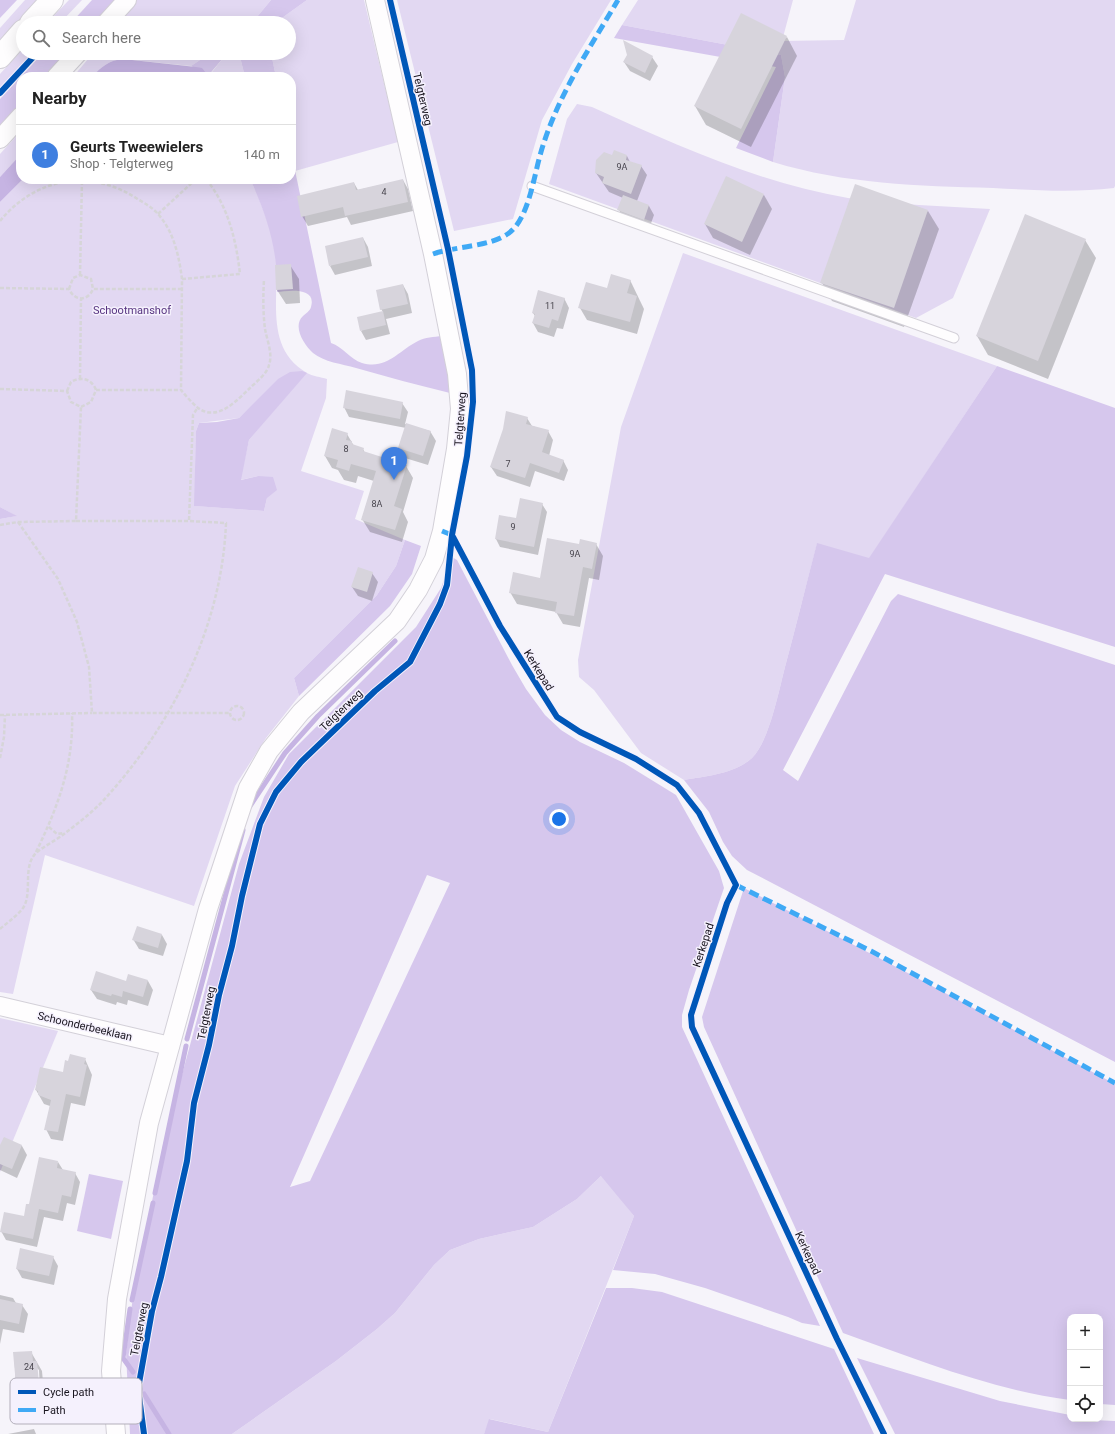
<!DOCTYPE html>
<meta charset="utf-8">
<style>
:root{--surface:#fff;--page:#f6f6f6;--text:#222;--muted:#767676;--line:#e0e0e0;--accent:#66636c}
body{margin:0;font-family:Roboto,sans-serif;background:var(--page);color:var(--text)}
.controls{position:absolute;right:12px;bottom:12px;display:grid;overflow:hidden;border-radius:8px;box-shadow:0 4px 16px #0002}
.controls button{width:36px;height:36px;display:grid;place-items:center;padding:0;border:0;border-bottom:1px solid var(--line);background:var(--surface);color:var(--text);font:20px sans-serif}
.you{position:absolute;left:559px;top:819px;width:14px;height:14px;margin:-10px;border:3px solid #fff;border-radius:50%;background:#1a73e8;box-shadow:0 0 0 6px #1a73e833}
.badge{display:grid;place-items:center;width:26px;height:26px;border-radius:50%;background:var(--accent);color:#fff;font-size:13px;font-weight:700}
.pin{position:absolute;translate:-50% -33px;filter:drop-shadow(0 1px 2px #0008)}
.pin::after{content:'';position:absolute;top:21px;width:14px;height:12px;background:inherit;clip-path:polygon(0 0,100% 0,50% 100%)}
.list{margin:0;padding:0;list-style:none}
h2{display:flex;justify-content:space-between;align-items:center;height:52px;margin:0;padding:0 16px;font-size:17px}
h2 small{font-size:13px;font-weight:400;color:var(--muted)}
.list li{display:grid;grid-template-columns:26px 1fr auto;gap:12px;align-items:center;box-sizing:border-box;height:60px;padding:0 16px;border-top:1px solid var(--line)}
.list b{display:block;font-size:15px;white-space:nowrap}
.list p{margin:0;font-size:13px;white-space:nowrap;color:var(--muted)}
.list em{font-size:13px;font-style:normal;color:var(--muted)}
.icon{flex:none;width:22px;height:22px;fill:none;stroke:currentColor;stroke-width:2;stroke-linecap:round;stroke-linejoin:round}
.map{position:relative;flex:none;width:1115px;height:1434px;overflow:hidden}
.search{position:absolute;background:var(--surface);box-shadow:0 4px 16px #0002;left:16px;top:16px;width:280px;height:44px;display:flex;align-items:center;gap:10px;box-sizing:border-box;padding:0 14px;border-radius:22px;color:var(--muted);font-size:15px}
.panel{position:absolute;background:var(--surface);box-shadow:0 4px 16px #0002;left:16px;top:72px;width:280px;height:112px;border-radius:16px}
.map>svg:first-child{display:block}
.green{fill:#e2d8f2;fill-rule:evenodd}
.forest{fill:#d6c7ed;fill-rule:evenodd}
.water{fill:#c6b4e3}
.shadow{fill:#0003;fill-rule:evenodd}
.lines{fill:none;stroke-linecap:round;stroke-linejoin:round}
.stream{stroke:#c6b4e3;stroke-width:5}
.building{fill:#d7d4dc}
.lane-casing{stroke:#d3d0d8;stroke-width:11}
.street-casing{stroke:#d3d0d8;stroke-width:20}
.primary-casing{stroke:#d3d0d8;stroke-width:24}
.path{stroke:#d6d5d8;stroke-width:2.5;stroke-dasharray:4 2;stroke-linecap:butt}
.lane{stroke:#fefdfe;stroke-width:9}
.street{stroke:#fefdfe;stroke-width:18}
.primary{stroke:#fefdfe;stroke-width:22}
.quiet{stroke:#3fa9f5;stroke-width:5;stroke-dasharray:10 5;stroke-linecap:butt}
.cycleway-casing{stroke:#f5f1fd;stroke-width:8}
.cycleway{stroke:#0057b8;stroke-width:6}
.labels{text-anchor:middle;stroke-width:3;stroke-linejoin:round;paint-order:stroke}
.number-label{font-size:9px;fill:#48454e}
.street-label{font-size:11px;fill:#19151f;stroke:#f5f1fd}
.park-label{font-size:11px;fill:#573480;stroke:#f5f1fd}
.key{fill:#f5f1fd;stroke:#b3afba;stroke-width:1}
.key-label{font-size:11px;fill:#19151f}
</style>
<div class="map">
<svg width="1115" height="1434" viewBox="0 0 1115 1434">
<rect width="100%" height="100%" fill="#f6f4fa"/>
<g class="green">
<polygon points="25,0 40,0 0,44 0,28"/>
<polygon points="69,0 82,0 60,23 47,23"/>
<polygon points="136,0 271,0 252,23 114,23"/>
<polygon points="307,0 364,0 398,142 295,171 291,151 291,77 276,77 271,53 289,53 289,23 275,23"/>
<polygon points="397,0 611,0 572,64 542,120 513,219 454,231"/>
<path d="M638 0H793L782 41 844 40 856 0H1115V186L1114 188C1073 193 1033 190 993 188 918 186 845 184 773 162L785 77 781 55 622 25Z"/>
<polygon points="23,49 23,53 33,53 0,89 0,74"/>
<path d="M93 53H203L200 60 191 66 123 59C109 60 101 67 92 77H73Z"/>
<polygon points="224,53 239,53 245,77 208,77 224,57"/>
<path d="M577 104 592 107C674 144 759 183 848 198 895 205 943 206 990 209L953 298 916 318 549 184 567 119Z"/>
<polygon points="21,131 21,154 0,177 0,154"/>
<path d="M23 179H251C252 185 256 191 258 196 264 212 271 229 274 246 283 289 260 346 307 373 312 376 321 377 327 379L326 398 301 471 364 491 355 519 405 540 396 566 377 595 294 678 299 696 266 738 235 786 194 906 45 855 13 994 0 992V519L16 516 0 507V202ZM306 373 249 440 240 480 258 476 267 498 264 511 195 506 196 431 199 423 239 418 256 402Z"/>
<path d="M683 253 997 366 869 559 817 544C806 585 796 626 785 667 779 690 769 742 752 758 734 774 706 776 684 780L641 753 594 690 579 677 578 660 621 427Z"/>
<polygon points="0,1018 58,1031 0,1172"/>
<polygon points="602,1175 634,1216 548,1432 490,1419 484,1434 232,1434 336,1361 377,1329 395,1313 434,1265 450,1250 479,1239 533,1227 577,1199"/>
</g>
<g class="forest">
<polygon points="0,0 17,0 0,18"/>
<polygon points="92,0 119,0 98,23 71,23"/>
<polygon points="271,0 307,0 275,23 252,23"/>
<polygon points="622,25 781,55 785,77 773,162 736,148 776,67 614,38"/>
<polygon points="43,53 71,53 49,77 21,77 21,107 0,130 0,99"/>
<polygon points="203,53 224,53 224,57 207,77 206,73 191,66 200,60"/>
<polygon points="239,53 271,53 276,77 245,77"/>
<path d="M291 151 331 343C343 347 350 359 362 363 387 370 398 351 418 341 425 337 434 337 442 336L448 368 450 393C418 385 387 377 356 368 342 364 324 362 313 353 304 345 292 326 303 316 306 313 310 311 311 307 317 286 287 291 277 292 278 251 268 219 251 181V179H291Z"/>
<path d="M997 366 1115 408V647L885 574 783 770 798 781 891 601 898 594 1115 665V1062L747 870 732 856 723 842 709 812 684 780C706 776 734 774 752 758 769 742 779 690 785 667 796 626 806 585 817 543L869 558Z"/>
<polygon points="302,371 307,373 249,440 241,480 258,476 273,477 277,490 267,498 264,511 194,506 196,431 199,423 217,422 239,418 278,379 290,372"/>
<polygon points="0,507 17,516 0,519"/>
<polygon points="405,540 421,546 412,574 390,606 299,696 294,678 377,595 396,566"/>
<path d="M452 557 457 560 512 665 526 689 545 715 561 730 580 742 624 763 676 795 719 871 724 888 689 990 682 1015V1027L820 1326 802 1323 788 1317 705 1288 655 1274 613 1270 634 1216 601 1176 577 1199 533 1227 479 1239 450 1250 434 1265 395 1313 377 1329 336 1361 232 1434H130L126 1353 132 1304 163 1145 239 864 264 797 289 754 416 627 441 588ZM427 875 450 883 310 1181 290 1187Z"/>
<path d="M744 888 906 972 1115 1084V1405L1100 1404V1317H1070V1400C992 1390 916 1359 843 1333L704 1027 702 1017Z"/>
<polygon points="89,1174 123,1181 111,1239 77,1231"/>
<polygon points="606,1288 632,1288 662,1292 834,1349 874,1434 484,1434 489,1419 548,1432"/>
<polygon points="857,1358 1000,1401 1070,1415 1070,1419 1115,1421 1115,1434 895,1434"/>
</g>
<g class="water">
<path d="M123 59 196 67 202 68 206 73V77H146L126 74 115 77H92C101 67 109 60 123 59Z"/>
<polygon points="21,154 21,179 23,179 0,202 0,177"/>
</g>
<g class="shadow">
<polygon points="787,37 797,56 751,147 706,125 695,106"/>
<polygon points="652,57 658,66 650,81 630,71 624,62"/>
<polygon points="613,156 627,156 630,162 641,166 647,175 637,201 649,206 654,215 649,229 624,220 619,210 623,198 609,192 596,173"/>
<polygon points="403,180 408,189 413,211 351,225 347,217 308,226 302,216 354,183 358,190"/>
<polygon points="764,195 772,209 750,255 713,238 705,224"/>
<polygon points="928,211 939,229 904,327 832,301 822,283"/>
<polygon points="363,238 368,247 372,266 335,275 330,266"/>
<polygon points="1085,240 1096,258 1048,379 988,355 977,336"/>
<polygon points="290,265 299,279 300,303 286,304 277,290"/>
<polygon points="630,280 644,309 637,334 587,320 580,308 608,289"/>
<polygon points="403,285 408,294 412,313 386,319 390,334 366,340 361,331 383,312 381,309"/>
<polygon points="564,298 569,308 563,329 557,328 554,337 538,332 533,323 535,316 533,313"/>
<polygon points="402,403 408,412 405,424 430,431 436,441 428,465 405,458 400,448 406,428 349,417 344,407"/>
<polygon points="527,418 532,426 548,431 553,440 549,456 563,460 568,470 564,481 535,471 530,487 497,476 491,467"/>
<polygon points="347,434 354,446 363,449 365,453 406,466 413,478 403,512 408,522 402,542 370,532 362,519 374,481 358,476 356,483 344,480 338,470 332,468 325,456"/>
<polygon points="542,504 547,512 538,555 500,547 496,539 500,516 517,519"/>
<polygon points="596,544 603,556 599,580 589,578 580,627 563,624 556,612 517,604 510,592 541,579 580,545"/>
<polygon points="372,573 378,582 372,601 358,596 352,587"/>
<polygon points="162,935 167,944 163,956 139,949 133,939"/>
<polygon points="148,981 153,990 148,1006 128,1000 127,1005 117,1002 116,1005 97,999 91,990 126,982"/>
<polygon points="85,1059 92,1075 85,1106 71,1103 63,1141 51,1139 46,1129 50,1106 44,1104 36,1090"/>
<polygon points="4,1138 22,1146 27,1155 17,1178 0,1170 0,1148"/>
<polygon points="58,1162 63,1170 75,1173 80,1182 75,1205 67,1203 63,1221 44,1217 37,1247 6,1240 1,1231 25,1217"/>
<polygon points="53,1257 58,1266 54,1285 22,1278 17,1269"/>
<polygon points="0,1295 13,1298 16,1303 22,1305 28,1314 24,1333 3,1329 0,1344"/>
<path d="M31 1352 42 1371 44 1393 22 1394 16 1385 14 1353ZM37 1368 39 1370 40 1389H38Z"/>
<polygon points="34,1429 36,1434 8,1434"/>
</g>
<g class="lines">
<g class="stream">
<polyline points="250,806 285,753 318,716 395,641"/>
<polyline points="187,1039 243,830"/>
<polyline points="155,1193 186,1046"/>
<polyline points="132,1300 153,1203"/>
<polyline points="130,1309 123,1358 133,1372"/>
<polyline points="144,1394 169,1434"/>
</g>
</g>
<g class="building">
<polygon points="741,13 787,36 741,129 694,106"/>
<polygon points="623,40 653,56 645,73 623,62 627,55"/>
<polygon points="614,150 627,155 626,160 642,165 631,194 602,183 604,177 595,173 596,160 604,152 612,155"/>
<polygon points="726,176 764,194 742,242 704,224"/>
<polygon points="403,179 408,202 345,216 343,207 301,217 297,196 354,182 356,190"/>
<polygon points="855,184 928,210 894,308 820,283"/>
<polygon points="623,195 649,205 644,220 617,210"/>
<polygon points="1025,214 1086,239 1038,361 976,336"/>
<polygon points="363,237 368,257 329,266 325,246"/>
<polygon points="291,264 293,289 276,290 275,265"/>
<polygon points="611,274 631,280 627,293 637,296 630,322 578,308 586,282 607,288"/>
<polygon points="403,284 408,304 380,310 376,290"/>
<polygon points="538,290 565,298 558,321 552,319 549,328 532,323 535,314 532,313"/>
<polygon points="383,311 386,325 360,331 357,317"/>
<polygon points="346,390 403,402 400,419 343,408"/>
<polygon points="506,411 528,417 526,424 549,430 542,452 564,460 559,473 530,463 525,478 490,467 503,429"/>
<polygon points="406,423 431,431 423,456 398,448"/>
<polygon points="332,428 348,433 346,440 352,441 352,444 364,448 363,451 407,465 394,506 402,509 395,530 361,520 376,471 351,464 349,471 336,467 338,460 324,456"/>
<polygon points="520,498 543,503 534,547 495,539 499,515 516,518"/>
<polygon points="547,538 579,544 580,539 597,543 592,569 583,567 574,616 555,613 557,602 509,593 513,572 540,578"/>
<polygon points="358,567 373,572 367,592 351,587"/>
<polygon points="137,926 162,934 158,948 132,940"/>
<polygon points="96,971 126,981 128,974 148,980 143,997 123,991 122,997 112,994 111,996 90,990"/>
<polygon points="70,1054 86,1058 84,1064 87,1065 80,1097 66,1094 58,1132 44,1130 51,1100 38,1095 38,1091 35,1090 40,1067 63,1072 65,1060 68,1061"/>
<polygon points="4,1137 22,1145 12,1169 0,1164 0,1145"/>
<polygon points="39,1157 58,1161 57,1168 76,1172 71,1197 62,1195 58,1213 39,1209 33,1239 0,1232 4,1212 24,1216 26,1204 29,1204"/>
<polygon points="20,1248 54,1256 49,1276 16,1269"/>
<polygon points="0,1299 23,1304 19,1324 0,1320"/>
<polygon points="32,1351 33,1361 37,1361 39,1384 16,1385 13,1352"/>
</g>
<g class="lines">
<g class="lane-casing">
<polyline id="lane" points="532,186 954,338"/>
</g>
<g class="street-casing">
<g id="street">
<polyline points="106,23 127,0"/>
<polyline points="56,77 78,53"/>
<polyline points="0,139 21,116"/>
<polyline points="0,1006 170,1046"/>
<polyline points="116,1434 111,1371 117,1299 149,1123 208,909 248,788 269,751 301,712 397,621 418,590 434,559 442,531 456,449 460,409 457,374 433,254 375,0"/>
</g>
</g>
<g class="primary-casing">
<g id="primary">
<polyline points="31,23 52,0"/>
<polyline points="0,57 23,31"/>
</g>
</g>
<g class="path">
<polyline points="158,214 196,179"/>
<path d="M0 221C35 178 89 168 136 198 144 203 152 207 158 214 174 232 179 256 182 279L181 390"/>
<polyline points="80,275 82,181"/>
<path d="M182 279 240 274C236 239 228 206 206 179"/>
<path d="M0 288 69 289C75 302 88 301 93 289H182"/>
<polyline points="69,289 73,278 80,275 91,279 93,289"/>
<polyline points="80,379 81,299"/>
<path d="M0 389 67 391 71 402 81 407 91 402 96 390H181C186 396 192 403 198 408 218 422 236 401 250 388 256 382 267 374 269 365 273 354 267 340 265 329 263 313 263 296 264 280"/>
<path d="M67 391 71 382C81 376 92 379 96 390"/>
<polyline points="76,521 189,521 193,415 198,407"/>
<polyline points="18,522 58,579 77,622 89,667 92,713 230,713"/>
<polyline points="0,525 18,522 76,521 81,407"/>
<circle cx="237" cy="713" r="7"/>
<polyline points="0,715 92,713"/>
<polyline points="0,758 4,737 5,715"/>
<polyline points="49,827 57,834 64,833"/>
<path d="M36 852C58 807 74 764 72 713"/>
<path d="M0 929C8 922 17 916 23 908 33 893 22 867 36 853 44 846 55 841 64 834 76 825 90 814 101 803 171 728 222 627 226 523L189 521"/>
</g>
<use href="#lane" class="lane"/>
<use href="#street" class="street"/>
<use href="#primary" class="primary"/>
<g class="quiet">
<path d="M433 254C456 246 490 247 509 233 529 218 534 175 541 152 557 97 589 49 618 0"/>
<polyline points="442,531 452,535"/>
<polyline points="736,885 871,951 1115,1083"/>
</g>
<g class="cycleway-casing">
<g id="cycleway">
<polyline points="0,93 37,53"/>
<polyline points="453,537 500,626 557,717 580,732 636,759 677,785 699,813 736,885 727,903 691,1015 692,1027 837,1339 884,1434"/>
<polyline points="144,1434 138,1389 152,1311 161,1277 187,1161 194,1103 209,1045 219,995 232,946 242,896 260,824 276,792 301,762 375,691 410,662 440,604 447,585 452,535 467,456 473,402 472,370 448,249 390,0"/>
</g>
</g>
<use href="#cycleway" class="cycleway"/>
</g>
<g class="labels">
<g class="number-label">
<text x="622" y="170">9A</text>
<text x="384" y="195">4</text>
<text x="550" y="309">11</text>
<text x="346" y="452">8</text>
<text x="508" y="467">7</text>
<text x="377" y="507">8A</text>
<text x="513" y="530">9</text>
<text x="575" y="557">9A</text>
<text x="29" y="1370">24</text>
</g>
<g class="street-label">
<text transform="translate(423 99) rotate(77)" y="4">Telgterweg</text>
<text transform="translate(460 419) rotate(-86)" y="4">Telgterweg</text>
<text transform="translate(539 670) rotate(58)" y="4">Kerkepad</text>
<text transform="translate(341 710) rotate(-44)" y="4">Telgterweg</text>
<text transform="translate(703 945) rotate(-72)" y="4">Kerkepad</text>
<text transform="translate(206 1013) rotate(-79)" y="4">Telgterweg</text>
<text transform="translate(85 1026) rotate(13)" y="4">Schoonderbeeklaan</text>
<text transform="translate(808 1253) rotate(65)" y="4">Kerkepad</text>
<text transform="translate(139 1329) rotate(-79)" y="4">Telgterweg</text>
</g>
<g class="park-label">
<text x="132" y="314">Schootmanshof</text>
</g>
</g>
<rect x="10" y="1378" width="132" height="46" rx="6" class="key"/>
<rect x="18" y="1390" width="18" height="4" fill="#0057b8"/>
<rect x="18" y="1408" width="18" height="4" fill="#3fa9f5"/>
<g class="key-label">
<text x="43" y="1396">Cycle path</text>
<text x="43" y="1414">Path</text>
</g>
</svg>
<div class="controls">
<button>+</button>
<button>−</button>
<button><svg class="icon" aria-label="locate" viewBox="0 0 24 24"><circle cx="12" cy="12" r="6"/><path d="M12 2v4M12 18v4M2 12h4M18 12h4"/></svg></button>
</div>
<div class="you"></div>
<div class="pin badge" style="left:394px;top:480px;background:#3f7fe0">1</div>
<div class="search"><svg class="icon" aria-label="search" viewBox="0 0 24 24"><circle cx="10" cy="10" r="6"/><path d="M15 15l6 6"/></svg>Search here</div>
<section class="panel">
<h2>Nearby<small></small></h2>
<ul class="list">
<li><span class="badge" style="background:#3f7fe0">1</span><div><b>Geurts Tweewielers</b><p>Shop · Telgterweg</p></div><em>140 m</em></li>
</ul>
</section>
</div>
